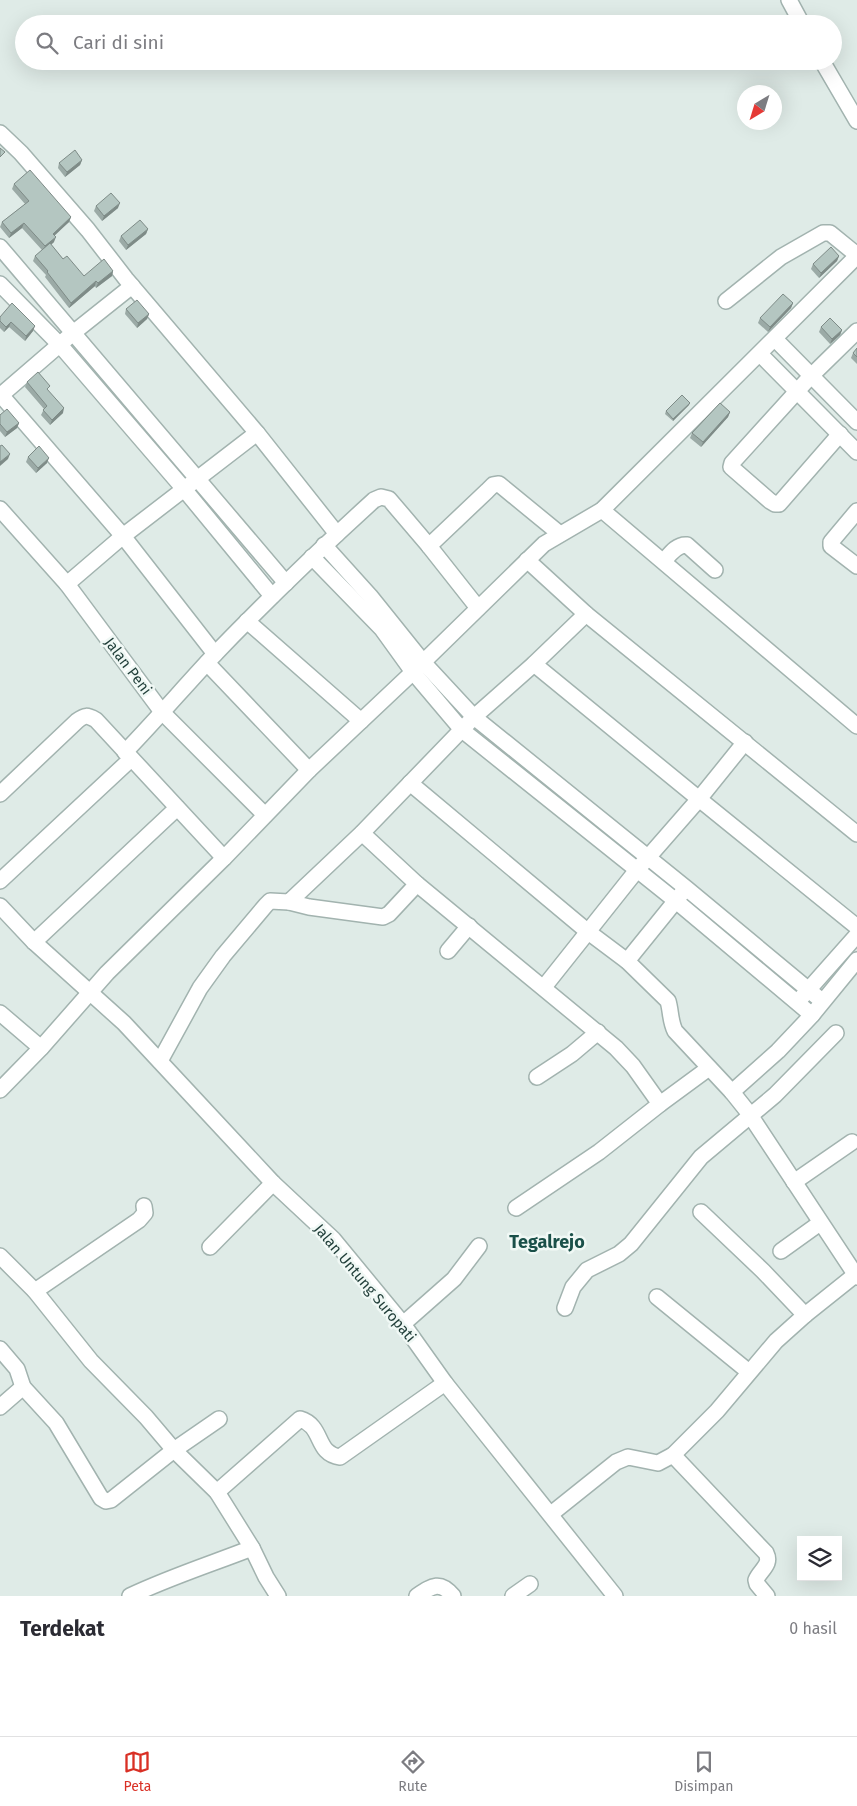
<!DOCTYPE html>
<html lang="id">
<style>
:root{--surface:#fff;--page:#f2f2f3;--text:#2b2b33;--muted:#7c7c81;--line:#e1e1e2;--accent:#d93025}
body{margin:0;font-family:"Fira Sans",sans-serif;background:var(--page);color:var(--text)}
.controls{position:absolute;right:15px;bottom:15px;display:grid;overflow:hidden;border-radius:0px;box-shadow:0 5px 20px #0002}
.controls button{width:45px;height:45px;display:grid;place-items:center;padding:0;border:0;border-bottom:1px solid var(--line);background:var(--surface);color:var(--text);font:25px sans-serif}
.compass{position:absolute;left:737px;top:85px;width:45px;height:45px;border-radius:50%;background:var(--surface);box-shadow:0 5px 20px #0002;rotate:218deg}
.list{margin:0;padding:0;list-style:none}
h2{display:flex;justify-content:space-between;align-items:center;height:65px;margin:0;padding:0 20px;font-size:21px}
h2 small{font-size:16px;font-weight:400;color:var(--muted)}
.icon{flex:none;width:28px;height:28px;fill:none;stroke:currentColor;stroke-width:2;stroke-linecap:round;stroke-linejoin:round}
.map{position:relative;flex:none;width:857px;height:1596px;overflow:hidden}
.search{position:absolute;background:var(--surface);box-shadow:0 5px 20px #0002;left:15px;right:15px;top:15px;height:55px;display:flex;align-items:center;gap:12px;box-sizing:border-box;padding:0 18px;border-radius:28px;color:var(--muted);font-size:19px}
.sheet{height:140px;background:var(--surface)}
nav{display:flex;justify-content:space-around;align-items:center;box-sizing:border-box;height:70px;border-top:1px solid var(--line);background:var(--surface);font-size:14px;color:var(--muted)}
nav a{display:grid;justify-items:center;gap:2px}
nav .on{color:var(--accent)}
.map>svg:first-child{display:block}
.lines{fill:none;stroke-linecap:round;stroke-linejoin:round}
.minor-casing{stroke:#a2b3af;stroke-width:18}
.minor{stroke:#fff;stroke-width:15}
.wall{fill:#9baaa6}
.shaded-wall{fill:#7e8b87}
.building{fill:#b4c6c1;stroke:#7e8b87}
.labels{text-anchor:middle;stroke-width:5;stroke-linejoin:round;paint-order:stroke}
.street-label{font-size:15px;fill:#1f3d38;stroke:#f0f8f5}
.quarter-label{font-size:18px;font-weight:bold;fill:#1a5049;stroke:#f0f8f5}
</style>
<div class="map">
<svg width="857" height="1596" viewBox="0 0 857 1596">
<rect width="100%" height="100%" fill="#dfebe7"/>
<g class="lines">
<g class="minor-casing">
<g id="minor">
<polyline points="789,0 802,24"/>
<polyline points="822,61 857,121"/>
<polyline points="0,133 21,153 88,230 126,279 257,433 337,534"/>
<polyline points="0,247 286,583"/>
<polyline points="0,284 60,345 184,489 272,596"/>
<polyline points="726,301 781,257 823,233 830,233 857,255"/>
<polyline points="775,339 857,422"/>
<polyline points="760,354 857,452"/>
<polyline points="0,394 123,536 215,654"/>
<polyline points="0,396 73,333 132,286"/>
<polyline points="840,434 779,504 775,504 770,501 731,467 732,463 810,377 857,331"/>
<polyline points="0,509 67,584 162,712 265,815"/>
<polyline points="602,510 857,726"/>
<polyline points="857,511 831,542 831,546 857,566"/>
<polyline points="324,545 370,596 423,662 474,717 686,888 822,1001"/>
<polyline points="429,546 487,491 493,485 499,484 560,534"/>
<polyline points="312,557 382,629 413,672 462,730 676,901 812,1015"/>
<polyline points="527,560 586,614 857,834"/>
<path d="M664 561C670 554 677 544 687 545L715 570"/>
<polyline points="67,584 123,536 257,433"/>
<polyline points="247,621 361,721"/>
<polyline points="207,663 309,770"/>
<polyline points="534,664 699,799 857,927"/>
<path d="M125 752C156 720 185 686 215 654 266 601 319 550 374 500L381 497 389 499 429 546 478 608"/>
<path d="M410 783 587 931 627 961 668 1001C671 1011 670 1021 675 1031L732 1092 748 1112 857 1277"/>
<path d="M0 794 77 721C85 715 87 715 96 720L224 858"/>
<polyline points="362,833 417,884 616,1048 633,1066 660,1104"/>
<polyline points="0,881 131,759"/>
<polyline points="289,902 309,907 383,917 389,914 417,884"/>
<polyline points="0,906 34,942 124,1023 273,1183 333,1239 403,1324 445,1383 615,1596"/>
<polyline points="34,942 177,808"/>
<polyline points="448,951 469,926"/>
<polyline points="627,961 682,893"/>
<polyline points="544,987 637,870 699,799 745,742"/>
<polyline points="802,997 857,935"/>
<polyline points="0,1013 41,1048"/>
<polyline points="160,1061 200,988 223,956 266,905 270,901 289,902 362,833 474,717 534,664 586,614"/>
<polyline points="537,1077 572,1054 598,1032"/>
<polyline points="0,1090 41,1048 107,973 224,858 309,770 413,672 544,544 602,510 857,256"/>
<polyline points="732,1092 778,1051 812,1015 857,960"/>
<polyline points="794,1182 852,1142"/>
<polyline points="516,1208 599,1152 660,1104 709,1068"/>
<polyline points="701,1212 763,1271 805,1315"/>
<polyline points="210,1247 273,1183"/>
<polyline points="781,1251 820,1223"/>
<polyline points="0,1256 35,1291 91,1361 146,1417 174,1450 217,1492 252,1548 266,1577 278,1596"/>
<polyline points="35,1291 139,1220 145,1213 144,1206"/>
<polyline points="657,1297 749,1372"/>
<polyline points="565,1308 573,1287 587,1270 619,1254 631,1244 701,1157 775,1095 836,1033"/>
<polyline points="403,1324 454,1279 479,1246"/>
<polyline points="0,1349 17,1369 23,1387 56,1423 101,1498 106,1501 111,1500 174,1450 219,1419"/>
<polyline points="0,1407 23,1387"/>
<path d="M673 1455 766 1553C772 1565 760 1570 756 1580L757 1584 767 1596"/>
<path d="M217 1492 300 1419C324 1426 315 1454 340 1457L445 1383"/>
<polyline points="551,1514 616,1462 628,1457 658,1463 673,1455 717,1411 776,1341 805,1315 855,1275"/>
<path d="M130 1596C170 1577 211 1564 252 1548"/>
<path d="M417 1596C432 1586 440 1580 453 1596"/>
<polyline points="513,1596 530,1584"/>
</g>
</g>
<use href="#minor" class="minor"/>
</g>
<g class="wall">
<polygon points="82,160 80,165 65,177 58,168 59,163"/>
<polygon points="14,184 71,217 69,222 54,235 54,242 51,245 63,259 84,276 113,271 112,276 96,288 95,286 69,308 45,277 46,275 33,261 35,256 42,250 22,228 9,238 0,227 2,222 25,204 12,189"/>
<polygon points="96,206 118,208 102,221 94,211"/>
<polygon points="148,229 146,234 126,250 119,241 121,236"/>
<polygon points="839,256 837,261 819,278 811,269 813,264"/>
<polygon points="793,303 791,308 768,332 758,323 760,318"/>
<polygon points="126,309 149,314 147,319 137,328 125,314"/>
<polygon points="0,317 33,331 25,341 9,327 4,332 0,328"/>
<polygon points="821,327 842,330 840,335 830,344 819,332"/>
<polygon points="857,348 857,364 851,358 853,353"/>
<polygon points="27,382 48,391 63,413 50,425 41,415 44,409 25,387"/>
<polygon points="689,405 673,421 665,414 666,411"/>
<polygon points="730,412 728,417 701,447 690,438 692,433"/>
<polygon points="0,415 19,423 17,428 5,437 0,431"/>
<polygon points="28,457 47,463 36,473 26,462"/>
</g>
<g class="shaded-wall">
<polygon points="82,160 80,165 65,177 67,172"/>
<polygon points="120,203 118,208 102,221 104,216"/>
<polygon points="71,217 69,222 51,239 53,234"/>
<polygon points="24,223 22,228 9,238 11,233"/>
<polygon points="148,229 146,234 126,250 128,245"/>
<polygon points="56,237 54,242 43,251 45,246"/>
<polygon points="839,256 837,261 819,278 821,273"/>
<polygon points="113,271 112,276 96,288 98,283"/>
<polygon points="96,281 95,286 69,308 71,303"/>
<polygon points="793,303 791,308 768,332 770,327"/>
<polygon points="149,314 147,319 137,328 138,323"/>
<polygon points="11,322 9,327 4,332 6,327"/>
<polygon points="35,326 33,331 25,341 26,336"/>
<polygon points="842,330 840,335 830,344 832,339"/>
<polygon points="690,403 689,405 673,421 673,419"/>
<polygon points="64,408 63,413 50,425 52,420"/>
<polygon points="730,412 728,417 701,447 703,442"/>
<polygon points="19,423 17,428 5,437 7,432"/>
<polygon points="10,454 8,459 0,466 0,462"/>
<polygon points="49,458 47,463 36,473 38,468"/>
</g>
<g class="building">
<polygon points="0,148 5,152 0,157"/>
<polygon points="75,150 82,160 67,172 59,163"/>
<polygon points="30,170 71,217 53,234 56,237 45,246 24,223 11,233 2,222 29,201 14,184"/>
<polygon points="111,193 120,203 104,216 96,206"/>
<polygon points="140,220 148,229 128,245 121,236"/>
<polygon points="50,243 63,259 67,256 84,276 104,259 113,271 98,283 96,281 71,303 47,272 48,271 35,256"/>
<polygon points="831,247 839,256 821,273 813,264"/>
<polygon points="783,294 793,303 770,327 760,318"/>
<polygon points="137,300 149,314 138,323 126,309"/>
<polygon points="12,303 35,326 26,336 11,322 6,327 0,321 0,317"/>
<polygon points="830,318 842,330 832,339 821,327"/>
<polygon points="857,348 857,357 853,353"/>
<polygon points="38,372 50,386 47,389 64,408 52,420 43,410 47,406 27,382"/>
<polygon points="682,395 690,403 673,419 666,411"/>
<polygon points="720,403 730,412 703,442 692,433"/>
<polygon points="7,409 19,423 7,432 0,424 0,415"/>
<polygon points="2,445 10,454 0,462 0,446"/>
<polygon points="39,446 49,458 38,468 28,457"/>
</g>
<g class="labels">
<g class="street-label">
<text transform="translate(128 666) rotate(53)" y="5">Jalan Peni</text>
<text transform="translate(365 1283) rotate(50)" y="5">Jalan Untung Suropati</text>
</g>
<g class="quarter-label">
<text x="547" y="1248">Tegalrejo</text>
</g>
</g>
</svg>
<div class="controls">
<button><svg class="icon" aria-label="layers" viewBox="0 0 24 24"><path d="M12 4l9 5-9 5-9-5zM3 14l9 5 9-5"/></svg></button>
</div>
<svg class="compass" viewBox="-18 -18 36 36"><path d="M0-13l5 13h-10z" fill="#e53935"/><path d="M0 13l5-13h-10z" fill="#7c7c81"/></svg>
<div class="search"><svg class="icon" aria-label="search" viewBox="0 0 24 24"><circle cx="10" cy="10" r="6"/><path d="M15 15l6 6"/></svg>Cari di sini</div>
</div>
<section class="sheet">
<h2>Terdekat<small>0 hasil</small></h2>
<ul class="list">
</ul>
</section>
<nav>
<a class="on"><svg class="icon" aria-label="map" viewBox="0 0 24 24"><path d="M3 6l6-2 6 2 6-2v14l-6 2-6-2-6 2zM9 4v14M15 6v14"/></svg>Peta</a>
<a><svg class="icon" aria-label="directions" viewBox="0 0 24 24"><path d="M12 3l9 9-9 9-9-9zM9 14v-3h6M13 9l2 2-2 2"/></svg>Rute</a>
<a><svg class="icon" aria-label="saved" viewBox="0 0 24 24"><path d="M7 4h10v16l-5-4-5 4z"/></svg>Disimpan</a>
</nav>
